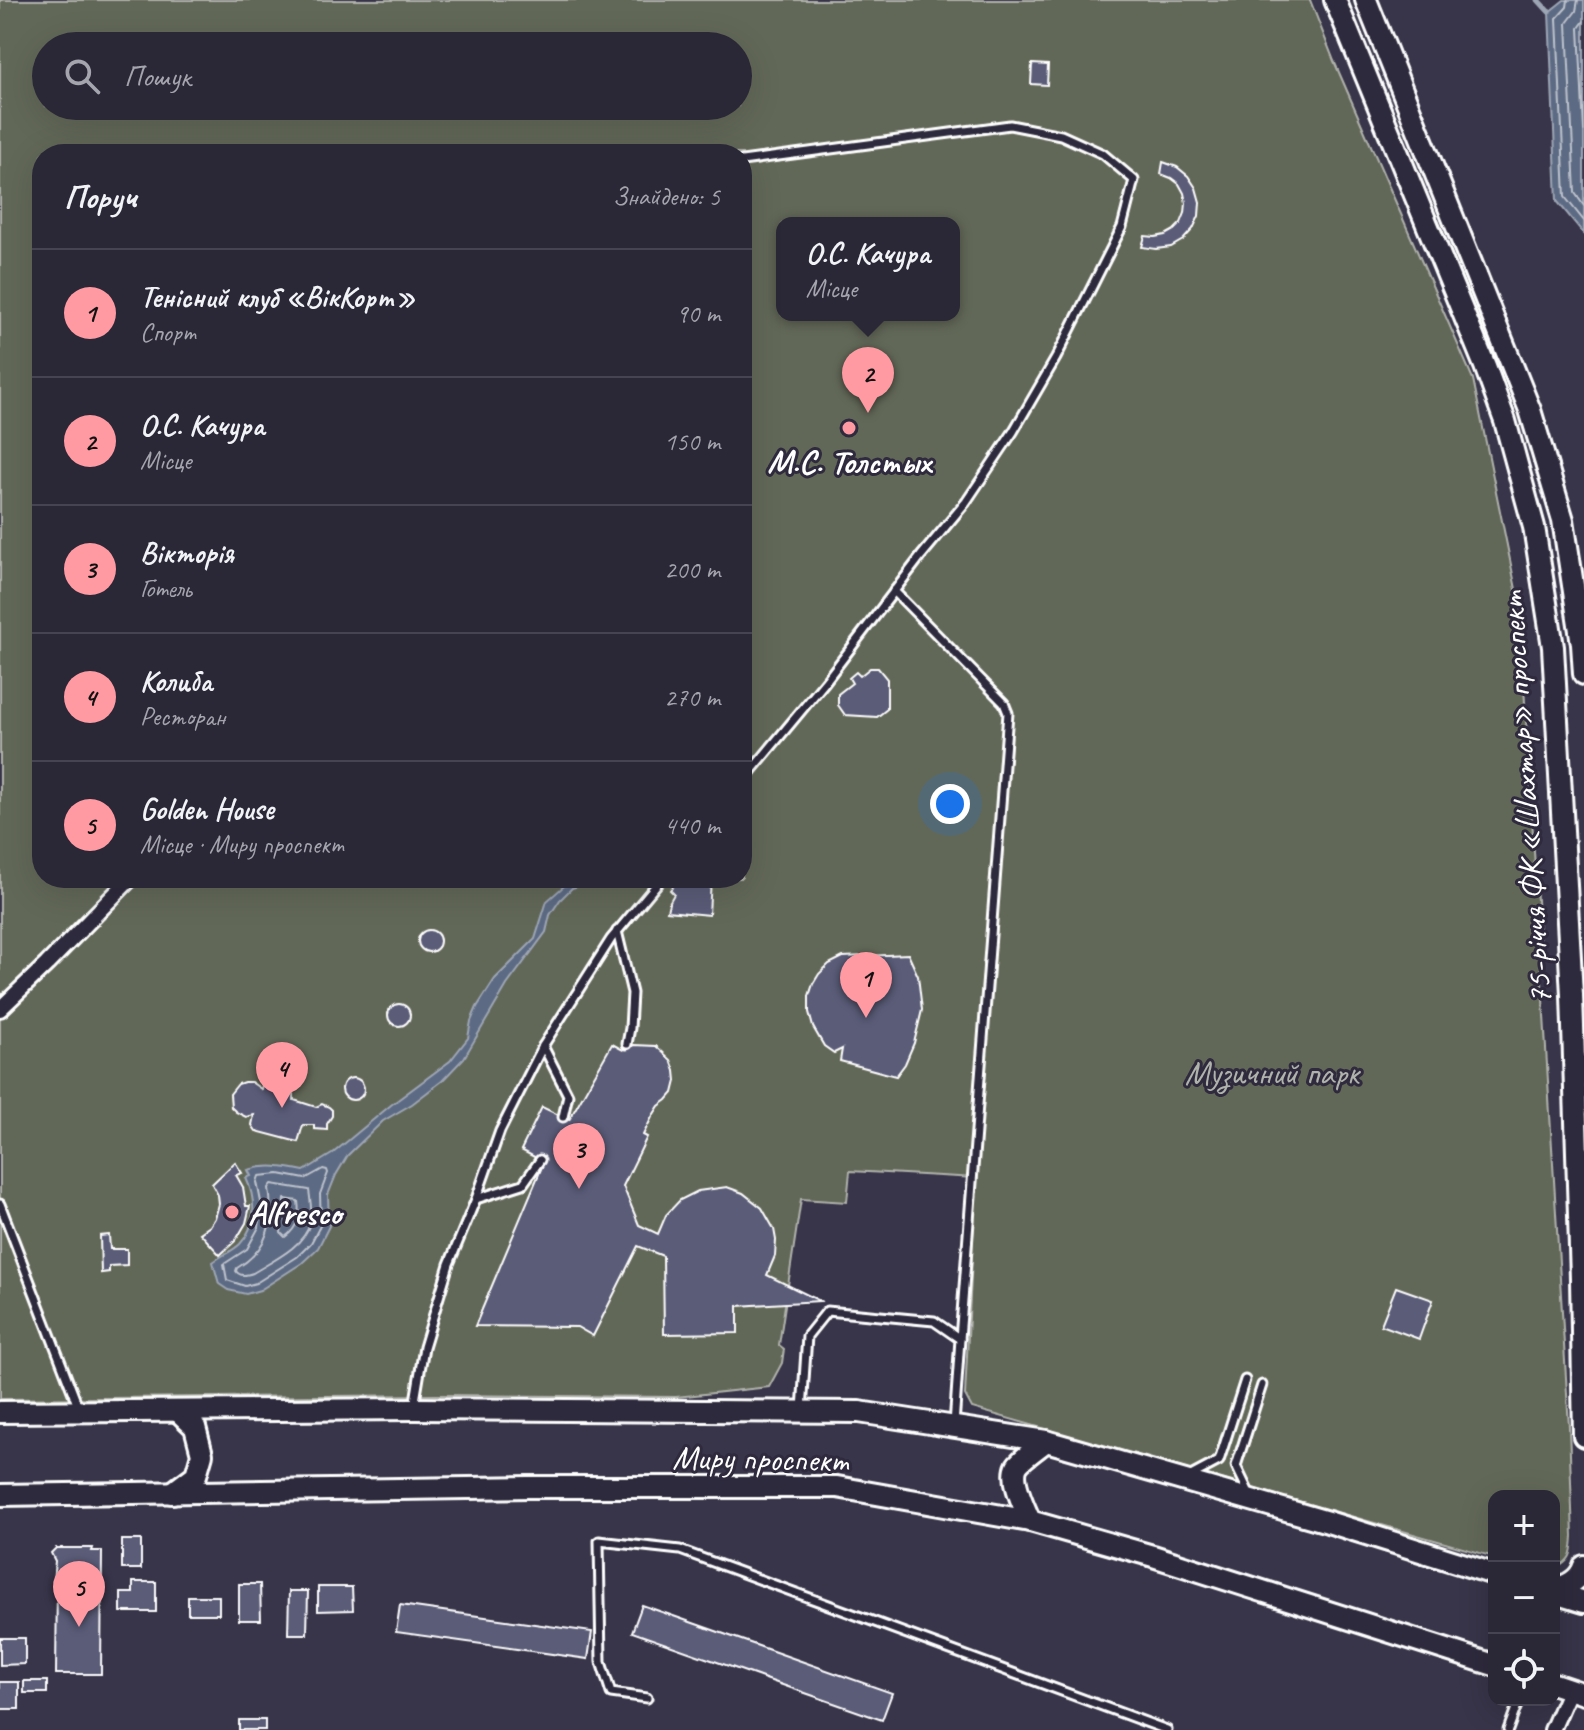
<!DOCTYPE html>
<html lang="uk">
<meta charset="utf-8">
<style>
:root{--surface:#2a2737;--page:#363342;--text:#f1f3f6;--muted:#a5a5ad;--line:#464452;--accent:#ff9aa2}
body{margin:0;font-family:Caveat,sans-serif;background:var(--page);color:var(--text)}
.controls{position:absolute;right:24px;bottom:24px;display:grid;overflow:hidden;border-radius:16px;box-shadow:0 8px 32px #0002}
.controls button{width:72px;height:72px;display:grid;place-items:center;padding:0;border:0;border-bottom:2px solid var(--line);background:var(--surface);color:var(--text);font:40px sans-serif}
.you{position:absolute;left:950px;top:804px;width:28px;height:28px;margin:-20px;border:6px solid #fff;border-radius:50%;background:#1a73e8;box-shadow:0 0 0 12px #1a73e833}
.badge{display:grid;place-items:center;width:52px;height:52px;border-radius:50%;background:var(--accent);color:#111;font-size:26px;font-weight:700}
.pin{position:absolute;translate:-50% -66px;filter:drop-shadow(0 2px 4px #0008)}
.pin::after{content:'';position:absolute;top:42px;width:28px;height:24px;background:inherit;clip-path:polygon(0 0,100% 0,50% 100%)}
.popup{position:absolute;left:776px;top:217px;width:184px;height:104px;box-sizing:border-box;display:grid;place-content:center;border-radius:16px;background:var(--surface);filter:drop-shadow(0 2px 6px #0005);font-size:26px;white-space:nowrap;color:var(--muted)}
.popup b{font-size:30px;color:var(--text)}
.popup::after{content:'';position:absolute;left:50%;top:100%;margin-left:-16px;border:16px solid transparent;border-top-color:var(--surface)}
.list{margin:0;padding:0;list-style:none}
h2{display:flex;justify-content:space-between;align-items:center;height:104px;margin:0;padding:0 32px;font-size:34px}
h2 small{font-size:26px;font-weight:400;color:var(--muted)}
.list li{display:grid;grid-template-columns:52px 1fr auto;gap:24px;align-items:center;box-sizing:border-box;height:128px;padding:0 32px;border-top:2px solid var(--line)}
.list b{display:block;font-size:30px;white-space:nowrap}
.list p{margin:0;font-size:26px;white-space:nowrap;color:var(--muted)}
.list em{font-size:26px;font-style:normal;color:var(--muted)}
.icon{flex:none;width:44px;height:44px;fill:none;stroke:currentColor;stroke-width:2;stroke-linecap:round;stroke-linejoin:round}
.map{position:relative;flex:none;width:1584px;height:1730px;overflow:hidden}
.search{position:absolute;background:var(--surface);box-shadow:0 8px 32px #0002;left:32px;top:32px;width:720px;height:88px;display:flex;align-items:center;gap:20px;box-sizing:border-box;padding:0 28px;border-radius:44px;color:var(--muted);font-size:30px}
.panel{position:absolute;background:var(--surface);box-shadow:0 8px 32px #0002;left:32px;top:144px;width:720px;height:744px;border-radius:32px}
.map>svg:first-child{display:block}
.green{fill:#626759;stroke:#b0b3ac;stroke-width:2;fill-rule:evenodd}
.water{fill:#5c6a83;stroke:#9da6b5;stroke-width:2}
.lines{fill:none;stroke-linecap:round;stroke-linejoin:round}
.shore{stroke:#bec3cd;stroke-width:2}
.stream{stroke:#9da6b5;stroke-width:5}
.building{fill:#5a5b78;stroke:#fff;stroke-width:2}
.lane-casing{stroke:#fff;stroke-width:13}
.street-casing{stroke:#fff;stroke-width:20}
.secondary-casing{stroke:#fff;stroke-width:26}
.lane{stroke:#2f2a3d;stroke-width:7}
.street{stroke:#2f2a3d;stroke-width:14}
.secondary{stroke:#2f2a3d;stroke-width:20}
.poi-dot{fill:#ff9aa2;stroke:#2f2a3d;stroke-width:3}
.labels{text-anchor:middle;stroke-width:6;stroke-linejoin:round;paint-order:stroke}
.poi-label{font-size:34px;font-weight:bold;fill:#fff;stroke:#2f2a3d}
.street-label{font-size:34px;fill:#fff;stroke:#2f2a3d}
.park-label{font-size:34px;fill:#b0b3ac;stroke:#2f2a3d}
</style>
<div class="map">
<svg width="1584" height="1730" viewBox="0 0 1584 1730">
<rect width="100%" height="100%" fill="#383449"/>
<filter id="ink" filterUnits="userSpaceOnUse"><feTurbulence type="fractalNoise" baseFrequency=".0125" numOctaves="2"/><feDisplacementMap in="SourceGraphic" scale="16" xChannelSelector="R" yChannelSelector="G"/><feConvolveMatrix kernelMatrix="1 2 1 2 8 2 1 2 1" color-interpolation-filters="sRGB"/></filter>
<g filter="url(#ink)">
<path class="green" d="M0 0H1310L1334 61 1473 379 1519 604 1569 1427 1573 1536C1572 1554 1572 1561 1554 1569V1496H1494V1557L972 1408 965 1395 976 1178 850 1171 847 1202 801 1199 779 1345 784 1349 782 1363 769 1387 676 1397 437 1395 0 1399ZM46 46H738V106H46ZM42 154H742V878H42ZM782 223H954V315H782Z"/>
<g class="water">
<polygon points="1564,0 1584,0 1584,234 1557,201 1549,12"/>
<path d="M580 878H603L572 888 560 900 550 915 546 932 507 985 464 1058 442 1081 412 1104 383 1121 348 1155 336 1175 328 1195 329 1226 318 1248 302 1263 260 1290 246 1294 228 1290 219 1284 213 1262C222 1255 233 1251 240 1244 257 1226 256 1199 246 1178L251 1176 248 1170C268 1164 284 1167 304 1171L332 1154 391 1105 450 1061 468 1038 471 1021 477 1007 495 979 535 939 547 901 564 886Z"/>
</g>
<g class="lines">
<g class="shore">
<polyline points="1568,0 1567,7 1557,18 1565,197 1584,221"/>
<polyline points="1578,0 1576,11 1567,23 1575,193 1584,206"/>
<polyline points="1584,21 1579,28 1584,131"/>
<polygon points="323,1169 327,1170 328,1173 320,1194 321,1224 311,1243 297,1257 256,1283 245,1286 227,1280 224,1264 247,1249 259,1227 262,1207 257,1182 259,1176 279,1174 305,1179"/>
<path d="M272 1184 309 1190C310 1199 313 1213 310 1223 304 1247 272 1261 253 1273 247 1275 240 1277 236 1271L237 1268C269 1249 274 1222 269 1188Z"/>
<path d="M285 1199 298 1201C300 1216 298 1228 285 1237L281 1233Z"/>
</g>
<polyline class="stream" points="1538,0 1549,12"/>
</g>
<g class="building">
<polygon points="1032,64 1048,65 1047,85 1031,84"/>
<polygon points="1163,162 1177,167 1188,176 1196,188 1200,202 1199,216 1193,229 1183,240 1171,247 1156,249 1142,247 1145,236 1155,237 1165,235 1174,230 1181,223 1185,213 1186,203 1184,193 1179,184 1171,178 1161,174"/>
<polygon points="870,668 878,668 887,679 887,709 877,717 845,715 838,705 838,694 852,683 849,678 856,672 860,676"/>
<polygon points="680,878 711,878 709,915 667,911 669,903 674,894 670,890"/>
<circle cx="429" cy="941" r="11"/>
<polygon points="908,954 918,976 922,1010 914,1043 905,1064 896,1076 840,1061 842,1049 834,1053 824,1046 813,1027 809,1012 809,996 813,984 819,974 829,964 843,957"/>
<circle cx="399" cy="1015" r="11"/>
<polygon points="612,1044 623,1050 634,1045 656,1046 671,1060 675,1071 676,1081 673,1093 667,1100 659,1106 652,1117 643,1135 647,1137 623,1186 639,1225 658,1234 666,1215 680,1200 698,1191 727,1187 743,1193 762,1208 774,1229 776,1240 775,1256 767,1275 820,1301 738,1306 738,1333 664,1334 663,1256 638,1246 593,1336 577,1327 475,1326 544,1162 521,1150 542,1107 569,1120"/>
<polygon points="265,1077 294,1082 294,1100 316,1107 322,1104 329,1107 332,1110 332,1116 327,1124 327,1130 314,1129 314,1125 303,1125 298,1142 256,1131 252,1125 254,1115 246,1117 236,1112 231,1107 230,1094 238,1084 244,1082 251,1082 261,1089"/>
<circle cx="353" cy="1089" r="11"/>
<polygon points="235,1162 242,1173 236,1175 243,1187 246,1206 250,1206 246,1223 236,1240 220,1255 200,1233 210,1226 215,1218 219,1204 218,1195 212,1184"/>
<polygon points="109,1235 110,1249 127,1249 127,1265 109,1266 109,1272 101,1273 100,1236"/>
<polygon points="1396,1287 1433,1300 1419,1339 1381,1325"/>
<rect x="122" y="1540" width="19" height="29"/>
<polygon points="56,1548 93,1548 92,1551 102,1551 101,1674 56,1674 57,1580 53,1581 55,1561 51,1553"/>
<polygon points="133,1582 156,1582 156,1612 121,1612 121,1593 133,1593"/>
<polygon points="239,1584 260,1584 261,1620 239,1620"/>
<polygon points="318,1587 352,1587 353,1610 318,1611"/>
<polygon points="289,1591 308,1591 307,1634 288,1634"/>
<rect x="188" y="1596" width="31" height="18"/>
<polygon points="400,1605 592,1632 588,1659 396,1632"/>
<polygon points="642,1605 892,1693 882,1720 632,1632"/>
<polygon points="0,1638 25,1638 25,1664 0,1665"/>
<rect x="24" y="1681" width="23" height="12"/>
<rect x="0" y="1682" width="19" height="27"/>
<rect x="239" y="1720" width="26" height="10"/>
</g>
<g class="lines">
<g class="lane-casing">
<g id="lane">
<polyline points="742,161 1010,125 1061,135 1103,154 1134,180 1122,227 1056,358 1013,432 966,502 921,556 825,682 742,782"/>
<polyline points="894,591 1004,703 1008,713 960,1339"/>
<polyline points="617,931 632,993 630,1028 627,1044"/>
<polyline points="543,1046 568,1095 563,1117"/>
<polyline points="476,1199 523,1184 540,1160"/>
<polyline points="0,1204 79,1409"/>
<polyline points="414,1407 424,1347 449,1264 476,1199 500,1131 543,1046 611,939 662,878"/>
<polyline points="802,1410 807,1336 827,1311 934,1321 960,1339 954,1425"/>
<polyline points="1187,1478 1219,1461 1245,1380"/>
<polyline points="1250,1495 1236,1466 1262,1385"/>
<polyline points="647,1698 611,1693 601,1662 599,1541 680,1550 1167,1730"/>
<polyline points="1508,1730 1519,1700"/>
</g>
</g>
<g class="street-casing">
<g id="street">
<polyline points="0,1009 47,964 131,878"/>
<polyline points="1552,1730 1570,1689"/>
</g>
</g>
<g class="secondary-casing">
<g id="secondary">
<polyline points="1335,0 1485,366 1505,421 1534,527 1553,647 1572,995 1581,1279 1584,1436"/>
<polyline points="1366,0 1530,410 1563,520 1582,644 1584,674"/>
<polyline points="0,1412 414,1409 859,1412 1046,1441 1328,1522 1494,1574"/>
<polyline points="172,1493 196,1475 202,1454 195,1427 178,1411"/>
<polyline points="0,1495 528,1487 837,1487 1030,1521 1153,1556 1494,1665"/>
<path d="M1030 1521C1025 1508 1010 1480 1017 1466 1021 1459 1039 1447 1046 1441"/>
<path d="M1554 1588C1567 1587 1580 1579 1584 1566"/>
<polyline points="1554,1593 1584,1602"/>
<polyline points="1554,1684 1584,1694"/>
</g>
</g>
<use href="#lane" class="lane"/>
<use href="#street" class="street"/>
<use href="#secondary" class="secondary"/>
</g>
</g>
<g class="poi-dot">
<circle cx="849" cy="428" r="8"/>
<circle cx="232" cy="1212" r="8"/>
</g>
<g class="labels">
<g class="poi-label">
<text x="849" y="473">М.С. Толстых</text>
<text x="248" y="1224" text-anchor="start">Alfresco</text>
</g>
<g class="street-label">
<text transform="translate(1525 798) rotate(-94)" y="12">75-річчя ФК «Шахтар» проспект</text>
<text transform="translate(760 1458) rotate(1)" y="12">Миру проспект</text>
</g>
<g class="park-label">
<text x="1272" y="1084">Музичний парк</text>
</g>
</g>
</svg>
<div class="controls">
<button>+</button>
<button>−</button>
<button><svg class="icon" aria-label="locate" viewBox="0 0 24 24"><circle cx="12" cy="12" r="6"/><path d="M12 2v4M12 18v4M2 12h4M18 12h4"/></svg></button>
</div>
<div class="you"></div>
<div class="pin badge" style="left:866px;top:1018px">1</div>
<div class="pin badge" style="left:868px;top:413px">2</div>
<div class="popup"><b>О.С. Качура</b>Місце</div>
<div class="pin badge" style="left:579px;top:1189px">3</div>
<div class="pin badge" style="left:282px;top:1108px">4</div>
<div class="pin badge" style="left:79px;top:1627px">5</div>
<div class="search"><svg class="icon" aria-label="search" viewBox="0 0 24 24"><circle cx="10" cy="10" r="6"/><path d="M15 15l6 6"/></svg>Пошук</div>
<section class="panel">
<h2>Поруч<small>Знайдено: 5</small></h2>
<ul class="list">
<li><span class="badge">1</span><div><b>Тенісний клуб «ВікКорт»</b><p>Спорт</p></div><em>90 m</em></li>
<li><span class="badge">2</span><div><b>О.С. Качура</b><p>Місце</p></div><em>150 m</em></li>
<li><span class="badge">3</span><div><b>Вікторія</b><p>Готель</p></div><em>200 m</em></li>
<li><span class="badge">4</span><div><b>Колиба</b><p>Ресторан</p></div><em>270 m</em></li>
<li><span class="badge">5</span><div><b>Golden House</b><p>Місце · Миру проспект</p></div><em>440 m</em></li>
</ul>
</section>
</div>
